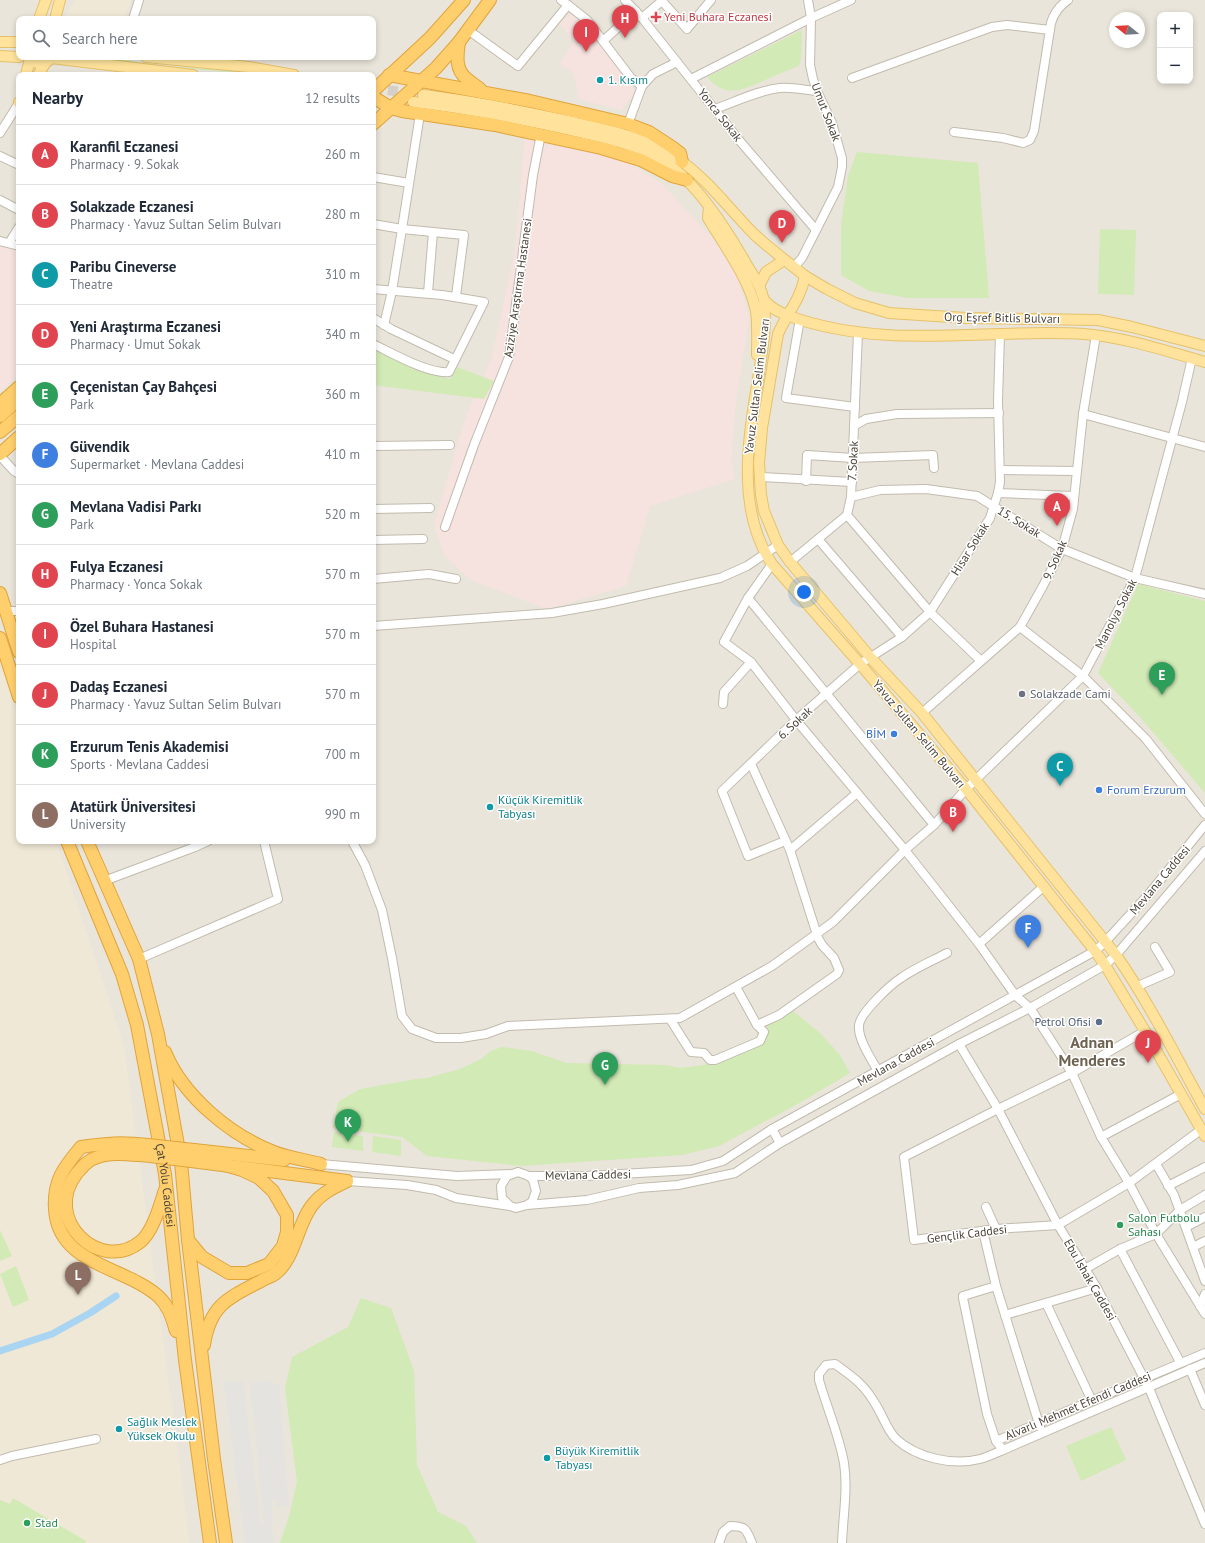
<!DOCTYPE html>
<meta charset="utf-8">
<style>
:root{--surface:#fff;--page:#f6f6f7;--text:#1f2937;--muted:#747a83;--line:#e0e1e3;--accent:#111827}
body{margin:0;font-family:"PT Sans",sans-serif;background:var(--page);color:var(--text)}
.controls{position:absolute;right:12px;top:12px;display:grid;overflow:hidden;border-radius:8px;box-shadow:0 2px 6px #0003}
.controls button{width:36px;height:36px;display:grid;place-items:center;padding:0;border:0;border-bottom:1px solid var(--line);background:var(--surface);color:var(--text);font:20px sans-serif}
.compass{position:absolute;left:1109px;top:12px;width:36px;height:36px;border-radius:50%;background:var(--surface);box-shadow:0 2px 6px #0003;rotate:288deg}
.you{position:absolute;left:804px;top:592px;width:14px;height:14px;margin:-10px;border:3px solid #fff;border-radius:50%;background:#1a73e8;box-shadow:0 0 0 6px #1a73e833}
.badge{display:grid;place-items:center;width:26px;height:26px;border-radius:50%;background:var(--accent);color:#fff;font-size:13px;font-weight:700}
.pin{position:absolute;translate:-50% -33px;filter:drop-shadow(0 1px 2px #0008)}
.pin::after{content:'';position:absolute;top:21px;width:14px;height:12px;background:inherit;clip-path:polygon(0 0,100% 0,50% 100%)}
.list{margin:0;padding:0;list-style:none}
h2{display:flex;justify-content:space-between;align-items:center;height:52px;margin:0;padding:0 16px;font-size:17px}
h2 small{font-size:13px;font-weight:400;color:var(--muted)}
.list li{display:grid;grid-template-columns:26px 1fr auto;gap:12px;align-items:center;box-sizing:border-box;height:60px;padding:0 16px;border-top:1px solid var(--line)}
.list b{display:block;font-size:15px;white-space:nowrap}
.list p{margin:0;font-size:13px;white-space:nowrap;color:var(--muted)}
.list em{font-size:13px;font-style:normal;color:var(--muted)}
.icon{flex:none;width:22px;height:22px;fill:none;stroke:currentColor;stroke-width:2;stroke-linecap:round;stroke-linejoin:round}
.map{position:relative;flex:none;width:1205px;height:1543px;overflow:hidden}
.search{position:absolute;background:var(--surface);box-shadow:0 2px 6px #0003;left:16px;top:16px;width:360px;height:44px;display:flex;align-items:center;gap:10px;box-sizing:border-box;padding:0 14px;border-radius:8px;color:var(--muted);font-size:15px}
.panel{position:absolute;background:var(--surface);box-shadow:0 2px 6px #0003;left:16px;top:72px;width:360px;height:772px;border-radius:8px}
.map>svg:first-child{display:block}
.residential{fill:#eae5da;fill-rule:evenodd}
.education{fill:#efe8d6}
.medical{fill:#f6e3e0}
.green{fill:#d2eab5}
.parking{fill:#e5e3e0}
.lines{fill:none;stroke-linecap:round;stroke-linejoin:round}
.canal{stroke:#a9d4f2;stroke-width:7}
.major-tunnel{stroke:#d4d0c8;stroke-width:10;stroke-dasharray:10 5;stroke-linecap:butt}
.minor-casing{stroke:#c2bbae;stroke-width:10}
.major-casing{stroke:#e6c16a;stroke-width:12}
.highway-casing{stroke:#e0a43c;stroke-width:14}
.minor{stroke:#fff;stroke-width:8}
.major{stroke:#ffe39c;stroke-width:10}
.highway{stroke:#ffcf6e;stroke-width:12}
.highway-bridge-casing{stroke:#e0a43c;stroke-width:14;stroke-linecap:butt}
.highway-bridge{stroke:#ffcf6e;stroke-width:12}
.health-dot{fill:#e0444e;stroke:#fff;stroke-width:1.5}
.culture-dot{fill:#0f9aa8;stroke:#fff;stroke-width:1.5}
.worship-dot{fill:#6b7280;stroke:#fff;stroke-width:1.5}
.shop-dot{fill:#3f7fe0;stroke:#fff;stroke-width:1.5}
.service-dot{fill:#5c6f8a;stroke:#fff;stroke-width:1.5}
.leisure-dot{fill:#2e9e5b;stroke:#fff;stroke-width:1.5}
.labels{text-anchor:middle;stroke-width:3;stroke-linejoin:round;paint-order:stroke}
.health-label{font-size:12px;fill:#be3a42;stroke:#fff;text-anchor:start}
.culture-label{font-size:12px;fill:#0d838f;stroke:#fff;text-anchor:start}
.street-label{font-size:12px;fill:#4b4439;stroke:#fff}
.worship-label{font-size:12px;fill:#5b616d;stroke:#fff;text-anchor:start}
.shop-label{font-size:12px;fill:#366cbe;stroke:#fff;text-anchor:end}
.service-label{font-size:12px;fill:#4e5e75;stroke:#fff;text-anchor:end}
.leisure-label{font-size:12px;fill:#27864d;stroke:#fff;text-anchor:start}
.district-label{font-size:16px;font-weight:bold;fill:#6e6250;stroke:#fff}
</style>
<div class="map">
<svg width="1205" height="1543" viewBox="0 0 1205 1543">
<rect width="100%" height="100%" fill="#f6f3ec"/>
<path class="residential" d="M0 0H1205V1543H0ZM1160 15H1190V81H1160ZM1115 18H1139V42H1115ZM19 19H373V57H19ZM19 75H373V841H19Z"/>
<g class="education">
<polygon points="75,0 131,0 124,19 64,19"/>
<polygon points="0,662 19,723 19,841 56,841 124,1046 190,1543 0,1543"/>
</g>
<g class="medical">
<polygon points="575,11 636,92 621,110 579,99 574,74 560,63 574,42 559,23"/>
<polygon points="525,135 624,160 662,184 713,239 737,277 749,318 736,400 731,461 735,479 650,506 626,586 547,609 471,580 445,556 434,525 466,416 492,357 515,250"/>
<polygon points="0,243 19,247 19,375 0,391"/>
</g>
<g class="green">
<path d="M802 30 801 58 799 66C788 70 776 75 765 80 742 90 726 99 707 77Z"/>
<polygon points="70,57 106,57 167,66 247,72 265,75 168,67"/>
<polygon points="857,152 978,163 989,298 908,298 869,291 841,275 841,225 848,176"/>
<polygon points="1100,229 1136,230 1134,295 1098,294"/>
<polygon points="373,349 393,359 442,377 450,379 457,367 494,381 484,399 373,385"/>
<polygon points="1138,584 1205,601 1205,793 1140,717 1098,673"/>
<polygon points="789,1008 819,1032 840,1055 850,1073 796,1105 719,1146 682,1155 521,1166 427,1156 402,1137 333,1128 338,1102 360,1089 416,1079 427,1078 460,1069 481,1059 491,1051 502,1047 532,1051 567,1063 666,1065 680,1068 704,1065 764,1039 768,1028 764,1022"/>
<polygon points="334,1132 363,1136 363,1151 332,1147"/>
<polygon points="373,1136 401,1140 401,1156 372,1152"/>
<polygon points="0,1230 12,1256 0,1261"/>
<polygon points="16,1266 29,1300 13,1307 0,1274"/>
<polygon points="361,1298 391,1308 414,1371 417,1465 438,1512 466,1526 477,1543 280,1543 289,1516 297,1482 285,1388 292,1357 348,1327"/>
<polygon points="1111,1427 1126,1460 1081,1481 1066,1446"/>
<polygon points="13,1498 86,1541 85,1543 0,1543 0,1500 10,1504"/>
</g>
<polygon class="parking" points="272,1380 272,1385 279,1384 289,1506 277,1507 275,1500 272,1502 273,1543 245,1543 224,1383 243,1381 261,1525 264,1525 250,1383"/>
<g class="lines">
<polyline class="canal" points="0,1351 52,1334 90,1313 116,1296"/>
<polyline class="major-tunnel" points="373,88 423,95"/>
<g class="minor-casing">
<g id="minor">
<polyline points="625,0 642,18 739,140 816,230"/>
<polyline points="662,1 687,29 711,0"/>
<polyline points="568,5 587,20 631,78 642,86 628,124"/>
<polyline points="642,18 663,0"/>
<polyline points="133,19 139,0"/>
<polyline points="468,30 518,66 568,5 561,0"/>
<polyline points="603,41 636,11"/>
<polyline points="852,78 992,27 1007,25 1050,30"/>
<polyline points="691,79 811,18 851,0"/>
<polyline points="642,86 653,74 677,62"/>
<path d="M715 109C735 102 759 90 780 88 792 87 805 90 817 91"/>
<path d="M954 132 1003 138 1023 143 1030 140 1034 131 1051 23C1054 13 1059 6 1068 0"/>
<polyline points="0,133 19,103"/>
<polyline points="0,156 19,165"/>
<polyline points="373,177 409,183"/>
<polyline points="0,200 19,210"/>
<polyline points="373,224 402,229 464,235 456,296"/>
<polyline points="0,241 19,246"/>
<polyline points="9,243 19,227"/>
<polyline points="794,267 802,258 838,187 842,167 842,158 832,123 817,91 813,79 810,65 811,18 808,0"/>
<path d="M373 289 442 295 484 302 449 372C428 374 392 353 373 344"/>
<polyline points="428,293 433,232"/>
<polyline points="373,318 391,329 454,359"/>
<polyline points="800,319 786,398 855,407"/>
<polyline points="384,325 392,291 402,229 420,114"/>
<polyline points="1083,414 1205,447"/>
<polyline points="854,426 866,419 897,414 999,413"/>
<polyline points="373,446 450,445"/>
<polyline points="0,456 14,471 19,474"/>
<polyline points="1000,470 1076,471"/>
<polyline points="760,477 852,482"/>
<polyline points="806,481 807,455 853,458 933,455 934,468"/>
<polyline points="998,493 1074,496"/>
<polyline points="851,497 880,490 926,489 977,496 1062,549 1135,578 1205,594"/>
<polyline points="373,509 430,508"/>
<polyline points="847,515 930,612 980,660"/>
<polyline points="445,527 474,445 509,357 533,175 541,134"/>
<polyline points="818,539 902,637"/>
<polyline points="373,540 423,539"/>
<polyline points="790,562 847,515 851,497 858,333"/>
<polyline points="772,564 748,598 724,642 751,662 796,720 905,850 979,944 1015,995 1030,1008 1072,1073 1101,1137 1129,1183 1156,1234 1205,1314"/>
<polyline points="373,579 429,574 456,579"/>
<polyline points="748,598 934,825"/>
<polyline points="6,611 19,611"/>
<polyline points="373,626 552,613 603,604 720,578 747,566 778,545"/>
<polyline points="1020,627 1083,676 1146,739 1205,814"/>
<polyline points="723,704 724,692 751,662"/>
<polyline points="922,713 1020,627 1043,586 1062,549 1073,509 1083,414 1096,335"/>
<polyline points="751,764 790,850 818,938 822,945 834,958 839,970 837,974 779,1015 757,1025"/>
<polyline points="352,841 365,865 382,910 392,958 402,1016 412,1029 436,1038 461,1038 486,1034 508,1026 680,1018 772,966 833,922 905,850 934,825 966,789 1083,676 1135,578 1182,402 1192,358"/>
<polyline points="785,841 748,856 722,791 796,720 860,664 902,637 930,612 990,518 998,493 1000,482 998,400 1000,335"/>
<polyline points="790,850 857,793"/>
<polyline points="104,881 195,847 208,841"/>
<polyline points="979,944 1043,887"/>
<polyline points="139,959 278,899 264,841"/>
<polyline points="1138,986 1170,972 1155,947"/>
<polyline points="670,1019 691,1052 704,1053 710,1060 715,1060 760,1041 764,1032 757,1025 736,987"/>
<polyline points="1145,1031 1072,1073 998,1109 904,1157 914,1240 996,1229 1058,1225 1129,1183 1202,1129"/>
<polyline points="959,1044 998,1109 1058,1225 1097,1288 1149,1388 1205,1524"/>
<path d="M878 1071C872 1060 858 1040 859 1026 859 1014 890 985 901 978 915 968 932 961 947 953"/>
<polyline points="772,1129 780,1143"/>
<polyline points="1101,1137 1181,1094"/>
<polyline points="321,1164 457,1176 511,1174"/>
<polyline points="1156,1164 1174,1195 1205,1281"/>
<polyline points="529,1176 586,1176 691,1170 723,1161 772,1129 1095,951 1105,942 1148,895 1205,825"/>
<polyline points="347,1181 407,1185 436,1190 456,1198 510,1206"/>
<polyline points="1168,1186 1205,1167"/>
<polyline points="527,1205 532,1202 536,1191 533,1180 529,1176 518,1172 507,1176 501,1186 502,1198 510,1206 516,1208 527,1205 587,1200 639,1188 678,1185 735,1173 780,1143 959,1044 1030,1008 1105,965 1116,955 1205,851"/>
<polyline points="986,1207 996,1229"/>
<polyline points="1186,1227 1205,1217"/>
<polyline points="983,1231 996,1286 963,1296 963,1298 987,1414 996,1441 1003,1450"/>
<polyline points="1193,1247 1205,1241"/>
<polyline points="1120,1249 1180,1362"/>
<polyline points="1085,1269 1120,1249 1156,1234 1180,1210 1205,1195"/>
<polyline points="996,1286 1040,1427"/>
<polyline points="1046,1303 1092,1401"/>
<polyline points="1200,1306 1205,1294"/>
<polyline points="1005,1315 1097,1288"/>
<polyline points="1190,1369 1205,1405"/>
<polyline points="996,1441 1205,1353"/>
<polyline points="0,1460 12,1456 96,1439"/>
<path d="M719 1543 723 1532 730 1526C746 1526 746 1529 752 1543"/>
<path d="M842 1543C843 1517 848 1489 844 1463 839 1435 827 1408 819 1380V1374L826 1365 835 1364C854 1378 864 1384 876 1405 883 1416 887 1430 896 1439 917 1458 953 1466 980 1459 988 1457 995 1453 1003 1450L1205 1363"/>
</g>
</g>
<g class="major-casing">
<g id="major">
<polyline points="39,19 46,0"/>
<polyline points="55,19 60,0"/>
<polyline points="0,42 19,42"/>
<polyline points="0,56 19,57"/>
<path d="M29 57C35 65 45 66 52 57"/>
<polyline points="146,57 249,67 294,75"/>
<polyline points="51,58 193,75"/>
<polyline points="26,75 30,59"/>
<polyline points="38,75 46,62"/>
<path d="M423 95C472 101 519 110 568 121 608 130 648 137 681 161 709 181 730 210 754 234 770 249 788 262 805 276 800 301 788 311 778 334L762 428 759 463 761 495 764 511 778 545 790 562 871 658 922 713 1116 955C1150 1004 1176 1057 1205 1109"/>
<path d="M413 102C466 108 518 118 570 130 608 139 647 145 677 171 705 195 730 235 748 267 752 273 756 279 759 286 762 291 762 298 766 302 772 309 781 313 789 316 886 351 984 328 1084 334 1125 337 1166 351 1205 362"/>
<polyline points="19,103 19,102"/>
<path d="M709 207 708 218C724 245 750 280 756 311 758 326 757 340 757 355"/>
<polyline points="805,276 827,289 855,303 889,313 966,318 1098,320 1132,327 1205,346"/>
<polyline points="759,286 766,272 784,260"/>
<path d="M764 301C767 330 762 351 758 379 748 440 736 510 772 564L860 664 966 789 1095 951 1105 965 1145 1031 1205 1136"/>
</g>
</g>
<g class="highway-casing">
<g id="highway">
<path d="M459 42C457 56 455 70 467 79 471 83 476 85 480 89"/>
<polyline points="389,75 530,101 628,124 649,132 672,147 680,153 682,162"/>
<polyline points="373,91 430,38 464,0"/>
<polyline points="373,97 391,108 402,111 495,125 601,148 641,160 672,176 687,180"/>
<polyline points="373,124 436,68 459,42 490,0"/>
<polyline points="0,404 19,387"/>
<polyline points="0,416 19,399"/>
<polyline points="0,432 19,416"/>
<polyline points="0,454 19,437"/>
<polyline points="0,593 19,652"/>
<polyline points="0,638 19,697"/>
<path id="s1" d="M67 841 122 974 137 1025 165 1174 185 1360 210 1543"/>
<polyline points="87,841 139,959 158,1034 181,1162 188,1240 214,1459 226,1543"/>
<path d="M165 1052C183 1096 230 1135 274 1152 289 1158 306 1160 321 1164"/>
<path d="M148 1145C123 1142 106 1143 81 1147 64 1167 53 1181 55 1209 58 1265 124 1266 158 1296 169 1306 172 1318 176 1331"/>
<polyline points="194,1150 284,1160"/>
<path d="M150 1156C132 1155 112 1151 95 1158 87 1161 83 1166 77 1173 41 1219 100 1274 140 1242 153 1232 160 1205 165 1190"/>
<polyline points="191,1161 347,1181"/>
<polyline points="188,1240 202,1257 229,1273 247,1273 269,1264 283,1246 287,1232 287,1215 273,1191 259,1178 242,1170 222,1164"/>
<path d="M204 1345C210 1305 228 1298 261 1281 265 1278 271 1277 275 1274 296 1258 297 1222 314 1203 323 1192 335 1187 347 1181"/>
</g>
</g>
<use href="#minor" class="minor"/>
<use href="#major" class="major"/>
<use href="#highway" class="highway"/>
<g class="highway-bridge-casing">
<g id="highway-bridge">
<polyline points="148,1145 194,1150"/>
<polyline points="150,1156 191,1161"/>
</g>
</g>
<use href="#highway-bridge" class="highway-bridge"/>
</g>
<path class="health-dot" d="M654 11h4v4h4v4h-4v4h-4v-4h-4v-4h4z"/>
<g class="culture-dot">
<circle cx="600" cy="80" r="4"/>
<circle cx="490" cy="807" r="4"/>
<circle cx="119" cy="1429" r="4"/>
<circle cx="547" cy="1458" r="4"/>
</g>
<circle class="worship-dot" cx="1022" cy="694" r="4"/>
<g class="shop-dot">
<circle cx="894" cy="734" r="4"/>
<circle cx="1099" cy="790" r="4"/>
</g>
<circle class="service-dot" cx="1099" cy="1022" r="4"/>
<g class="leisure-dot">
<circle cx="1120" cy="1225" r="4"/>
<circle cx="27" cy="1523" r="4"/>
</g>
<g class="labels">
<g class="health-label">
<text x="664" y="21">Yeni Buhara Eczanesi</text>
</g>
<g class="culture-label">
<text x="608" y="84">1. Kısım</text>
<text x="498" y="804">Küçük Kiremitlik<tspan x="498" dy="14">Tabyası</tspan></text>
<text x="127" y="1426">Sağlık Meslek<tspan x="127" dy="14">Yüksek Okulu</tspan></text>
<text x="555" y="1455">Büyük Kiremitlik<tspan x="555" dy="14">Tabyası</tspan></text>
</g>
<g class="street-label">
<text transform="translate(826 112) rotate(69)" y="4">Umut Sokak</text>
<text transform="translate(720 115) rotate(52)" y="4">Yonca Sokak</text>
<text transform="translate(518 288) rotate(-82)" y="4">Aziziye Araştırma Hastanesi</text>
<text transform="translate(1002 318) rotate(1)" y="4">Org Eşref Bitlis Bulvarı</text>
<text transform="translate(757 386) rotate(-83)" y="4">Yavuz Sultan Selim Bulvarı</text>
<text transform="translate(853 461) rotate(-87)" y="4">7. Sokak</text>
<text transform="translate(1019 522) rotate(32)" y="4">15. Sokak</text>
<text transform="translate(970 549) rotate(-58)" y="4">Hisar Sokak</text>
<text transform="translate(1055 560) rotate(-66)" y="4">9. Sokak</text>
<text transform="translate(1116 614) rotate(-63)" y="4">Manolya Sokak</text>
<text transform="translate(795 723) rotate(-43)" y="4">6. Sokak</text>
<text transform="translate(919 734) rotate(50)" y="4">Yavuz Sultan Selim Bulvarı</text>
<text transform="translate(1160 880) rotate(-50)" y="4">Mevlana Caddesi</text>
<text transform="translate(896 1062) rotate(-29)" y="4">Mevlana Caddesi</text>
<text transform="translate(588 1175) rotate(-1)" y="4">Mevlana Caddesi</text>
<text dy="4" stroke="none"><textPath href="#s1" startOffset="360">Çat Yolu Caddesi</textPath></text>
<text transform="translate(967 1234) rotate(-7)" y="4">Gençlik Caddesi</text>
<text transform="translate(1090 1280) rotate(60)" y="4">Ebu İshak Caddesi</text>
<text transform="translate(1078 1406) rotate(-23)" y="4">Alvarlı Mehmet Efendi Caddesi</text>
</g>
<g class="worship-label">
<text x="1030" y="698">Solakzade Cami</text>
</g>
<g class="shop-label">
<text x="886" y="738">BİM</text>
<text x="1107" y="794" text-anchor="start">Forum Erzurum</text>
</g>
<g class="service-label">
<text x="1091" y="1026">Petrol Ofisi</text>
</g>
<g class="leisure-label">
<text x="1128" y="1222">Salon Futbolu<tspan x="1128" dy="14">Sahası</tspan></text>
<text x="35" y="1527">Stad</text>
</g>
<g class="district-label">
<text x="1092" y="1048">Adnan<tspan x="1092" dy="18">Menderes</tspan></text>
</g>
</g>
</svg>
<div class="controls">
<button>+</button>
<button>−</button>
</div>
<svg class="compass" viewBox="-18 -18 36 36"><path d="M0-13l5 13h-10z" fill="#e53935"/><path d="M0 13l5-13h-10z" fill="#747a83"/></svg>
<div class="you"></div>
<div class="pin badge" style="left:1057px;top:526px;background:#e0444e">A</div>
<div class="pin badge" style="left:953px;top:832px;background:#e0444e">B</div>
<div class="pin badge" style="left:1060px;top:786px;background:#0f9aa8">C</div>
<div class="pin badge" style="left:782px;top:243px;background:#e0444e">D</div>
<div class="pin badge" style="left:1162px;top:695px;background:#2e9e5b">E</div>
<div class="pin badge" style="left:1028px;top:948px;background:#3f7fe0">F</div>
<div class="pin badge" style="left:605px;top:1085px;background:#2e9e5b">G</div>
<div class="pin badge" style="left:625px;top:38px;background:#e0444e">H</div>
<div class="pin badge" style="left:586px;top:52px;background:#e0444e">I</div>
<div class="pin badge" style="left:1148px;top:1063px;background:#e0444e">J</div>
<div class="pin badge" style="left:348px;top:1142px;background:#2e9e5b">K</div>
<div class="pin badge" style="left:78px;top:1295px;background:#8d6e63">L</div>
<div class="search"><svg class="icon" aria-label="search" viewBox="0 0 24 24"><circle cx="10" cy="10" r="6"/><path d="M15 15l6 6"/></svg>Search here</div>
<section class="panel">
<h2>Nearby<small>12 results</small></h2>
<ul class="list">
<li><span class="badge" style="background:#e0444e">A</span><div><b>Karanfil Eczanesi</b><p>Pharmacy · 9. Sokak</p></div><em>260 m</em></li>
<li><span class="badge" style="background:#e0444e">B</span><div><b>Solakzade Eczanesi</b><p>Pharmacy · Yavuz Sultan Selim Bulvarı</p></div><em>280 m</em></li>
<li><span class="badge" style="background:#0f9aa8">C</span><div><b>Paribu Cineverse</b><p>Theatre</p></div><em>310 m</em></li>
<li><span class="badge" style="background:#e0444e">D</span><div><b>Yeni Araştırma Eczanesi</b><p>Pharmacy · Umut Sokak</p></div><em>340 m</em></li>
<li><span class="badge" style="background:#2e9e5b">E</span><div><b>Çeçenistan Çay Bahçesi</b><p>Park</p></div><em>360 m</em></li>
<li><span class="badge" style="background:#3f7fe0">F</span><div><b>Güvendik</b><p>Supermarket · Mevlana Caddesi</p></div><em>410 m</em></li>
<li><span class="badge" style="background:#2e9e5b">G</span><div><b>Mevlana Vadisi Parkı</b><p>Park</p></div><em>520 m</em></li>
<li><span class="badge" style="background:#e0444e">H</span><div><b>Fulya Eczanesi</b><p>Pharmacy · Yonca Sokak</p></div><em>570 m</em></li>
<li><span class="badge" style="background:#e0444e">I</span><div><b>Özel Buhara Hastanesi</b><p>Hospital</p></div><em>570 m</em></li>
<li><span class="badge" style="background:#e0444e">J</span><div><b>Dadaş Eczanesi</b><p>Pharmacy · Yavuz Sultan Selim Bulvarı</p></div><em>570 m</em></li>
<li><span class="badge" style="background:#2e9e5b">K</span><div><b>Erzurum Tenis Akademisi</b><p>Sports · Mevlana Caddesi</p></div><em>700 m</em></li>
<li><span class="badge" style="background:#8d6e63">L</span><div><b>Atatürk Üniversitesi</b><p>University</p></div><em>990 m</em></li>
</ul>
</section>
</div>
